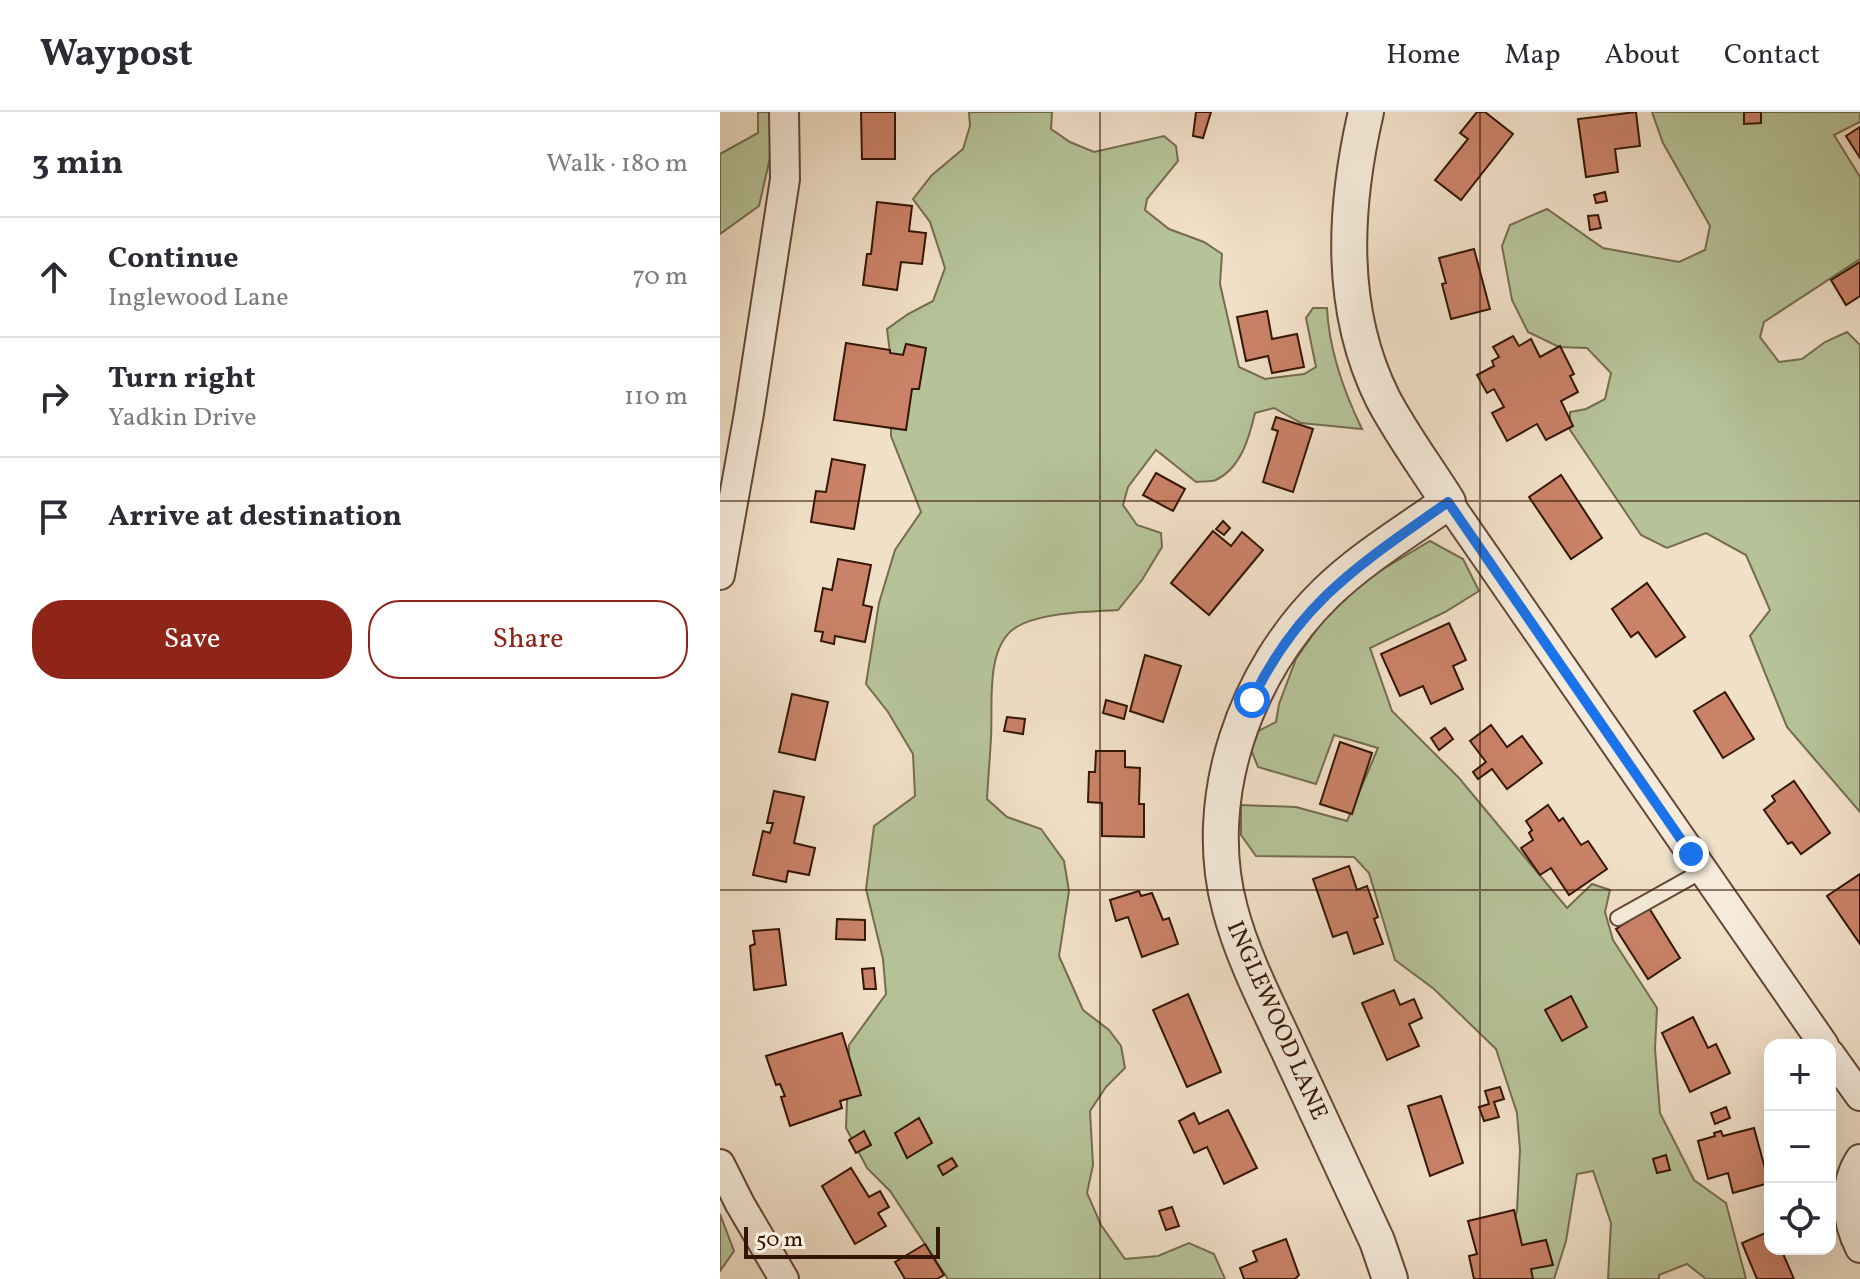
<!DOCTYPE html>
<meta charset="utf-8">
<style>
:root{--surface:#fff;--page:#f7f7f7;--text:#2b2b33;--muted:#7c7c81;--line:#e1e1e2;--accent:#8f2418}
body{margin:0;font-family:Vollkorn,serif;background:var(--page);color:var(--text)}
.controls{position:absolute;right:24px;bottom:24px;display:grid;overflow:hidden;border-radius:16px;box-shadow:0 8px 32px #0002}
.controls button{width:72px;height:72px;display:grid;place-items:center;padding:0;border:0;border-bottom:2px solid var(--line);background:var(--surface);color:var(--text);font:40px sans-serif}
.scale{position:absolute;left:24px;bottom:20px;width:196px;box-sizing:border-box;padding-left:8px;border:4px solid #341605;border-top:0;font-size:22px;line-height:28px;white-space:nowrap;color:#341605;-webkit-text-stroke:6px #f6ebdb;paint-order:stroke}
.stop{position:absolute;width:24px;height:24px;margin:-18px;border:6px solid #1a73e8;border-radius:50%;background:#fff}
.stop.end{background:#1a73e8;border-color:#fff;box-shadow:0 2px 8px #0008}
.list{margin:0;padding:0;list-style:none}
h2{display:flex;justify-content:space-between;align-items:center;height:104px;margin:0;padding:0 32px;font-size:34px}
h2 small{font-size:26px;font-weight:400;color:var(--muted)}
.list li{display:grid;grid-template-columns:52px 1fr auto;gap:24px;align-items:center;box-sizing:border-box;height:120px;padding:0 32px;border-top:2px solid var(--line)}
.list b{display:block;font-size:30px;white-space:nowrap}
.list p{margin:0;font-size:26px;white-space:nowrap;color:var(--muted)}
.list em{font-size:26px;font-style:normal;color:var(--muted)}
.actions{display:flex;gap:16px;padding:24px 32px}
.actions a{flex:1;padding:18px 0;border:2px solid var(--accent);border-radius:32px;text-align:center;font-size:28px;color:var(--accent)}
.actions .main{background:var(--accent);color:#fff}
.icon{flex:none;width:44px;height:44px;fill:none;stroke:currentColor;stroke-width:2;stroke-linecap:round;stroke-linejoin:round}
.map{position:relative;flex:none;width:1140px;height:1167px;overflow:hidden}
header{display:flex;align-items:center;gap:48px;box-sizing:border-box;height:112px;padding:0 40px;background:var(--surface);border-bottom:2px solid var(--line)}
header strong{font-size:38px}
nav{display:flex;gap:44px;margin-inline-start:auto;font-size:28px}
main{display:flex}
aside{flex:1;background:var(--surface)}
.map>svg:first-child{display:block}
.green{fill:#b6c399;stroke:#756c4f;stroke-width:2}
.building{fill:#ca8268;stroke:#341605;stroke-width:2}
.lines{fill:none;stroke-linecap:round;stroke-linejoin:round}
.service-casing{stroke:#634836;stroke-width:18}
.minor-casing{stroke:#634836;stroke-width:32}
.tertiary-casing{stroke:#634836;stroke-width:38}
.service{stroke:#f6ebdb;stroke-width:14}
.minor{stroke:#f6ebdb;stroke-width:28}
.tertiary{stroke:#f6ebdb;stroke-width:34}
.route{stroke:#1a73e8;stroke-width:10}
.grid{fill:none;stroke:#341605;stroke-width:2;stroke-opacity:0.55}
.labels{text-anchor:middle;stroke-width:8;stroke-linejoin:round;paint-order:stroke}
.street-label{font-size:24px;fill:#341605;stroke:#f6ebdb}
</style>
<header>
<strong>Waypost</strong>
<nav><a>Home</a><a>Map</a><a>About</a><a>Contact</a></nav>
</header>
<main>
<aside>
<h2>3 min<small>Walk · 180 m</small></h2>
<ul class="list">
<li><svg class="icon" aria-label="ahead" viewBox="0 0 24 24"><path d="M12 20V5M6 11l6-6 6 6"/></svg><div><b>Continue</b><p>Inglewood Lane</p></div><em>70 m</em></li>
<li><svg class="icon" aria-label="right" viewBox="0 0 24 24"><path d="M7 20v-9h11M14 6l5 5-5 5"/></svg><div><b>Turn right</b><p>Yadkin Drive</p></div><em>110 m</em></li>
<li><svg class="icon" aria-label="arrive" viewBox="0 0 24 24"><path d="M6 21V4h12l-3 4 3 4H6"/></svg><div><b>Arrive at destination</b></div></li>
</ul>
<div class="actions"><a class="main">Save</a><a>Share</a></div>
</aside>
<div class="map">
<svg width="1140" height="1167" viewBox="0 0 1140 1167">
<rect width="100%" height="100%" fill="#f1e0c8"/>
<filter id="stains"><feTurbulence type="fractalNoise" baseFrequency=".0025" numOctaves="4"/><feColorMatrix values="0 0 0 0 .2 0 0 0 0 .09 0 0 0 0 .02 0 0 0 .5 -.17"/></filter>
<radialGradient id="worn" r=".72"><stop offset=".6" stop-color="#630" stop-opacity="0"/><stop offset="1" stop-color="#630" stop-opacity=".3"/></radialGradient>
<g class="green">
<polygon points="38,0 52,0 55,24 39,94 0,122 0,42 38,21"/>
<path d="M249 0H332L331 17 350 30 374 40 444 24 456 34 458 49 427 87 425 98 449 117 484 130 502 142 500 172 519 255 545 267 584 262 596 255 586 206 593 196H607C609 237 624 280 642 317L581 311 554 296 535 301C529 326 521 356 496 368 491 370 482 369 476 370L436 338 408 375 403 393 417 413 441 421 442 435 422 468 398 498C370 500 318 500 295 516 265 536 273 593 271 626 270 646 268 667 267 687L287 705 321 717 344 749 349 779 339 844 363 898 389 918 401 934 405 956 386 975 370 999 373 1053 367 1081 381 1113 405 1147 438 1144 469 1131 494 1142 505 1167H228L170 1079 147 1056 126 1016 129 933 166 882 163 847 146 777 154 714 195 684 193 642 168 600 146 572 159 491 175 438 201 400 171 324 170 241 167 217 188 202 213 189 225 156 210 110 193 87 212 63 243 37 250 14Z"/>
<polygon points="932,0 1140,0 1140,10 1114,23 1140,65 1140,147 1044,210 1040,225 1059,250 1082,247 1105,230 1127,220 1140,233 1140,700 1067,615 1030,524 1050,498 1026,443 986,421 947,436 921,423 850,318 850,300 866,297 885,287 891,261 867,236 839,235 808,220 792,188 782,134 790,113 827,97 883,136 959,150 985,138 990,114 943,31"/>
<polygon points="710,429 743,447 759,479 725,500 650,536 672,599 739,666 847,796 872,772 890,778 885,800 893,828 937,896 935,937 940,1001 974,1068 1006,1091 1026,1167 986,1167 967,1152 939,1163 939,1167 888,1167 891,1111 873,1059 857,1062 846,1129 834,1167 777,1167 783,1155 797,1098 800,1038 797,1001 776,937 714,877 675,848 649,761 634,745 536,744 521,723 521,693 576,695 627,709 658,636 614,623 596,672 538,655 528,630 538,619 556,610 559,592 576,547 601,511 645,468"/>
<polygon points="0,1102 14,1139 0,1159"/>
</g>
<g class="building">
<polygon points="141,0 175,0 175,47 142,47"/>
<polygon points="476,0 491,0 483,26 473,24"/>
<polygon points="757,0 765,0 793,22 741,88 715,68 748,27 740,21"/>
<polygon points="916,0 920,34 895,37 898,60 866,65 858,7"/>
<polygon points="1024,0 1041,0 1041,11 1024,12"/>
<polygon points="1140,15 1140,46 1126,24"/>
<polygon points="885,80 887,89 876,91 874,83"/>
<polygon points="157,90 192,94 189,119 206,121 202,152 181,150 177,178 143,173 147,142 151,142"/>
<polygon points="878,103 881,116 870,118 868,104"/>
<polygon points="754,137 770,197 731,207 722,172 726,171 719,146"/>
<polygon points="1140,150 1140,184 1126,193 1111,168"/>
<polygon points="547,199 552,227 577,222 584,255 552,261 548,244 526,249 517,205"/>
<polygon points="793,224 799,234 811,227 820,245 840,234 854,262 850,264 858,280 841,289 853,314 826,328 817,312 787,329 772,301 784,295 774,277 767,281 757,263 774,254 772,249 779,245 773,235"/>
<polygon points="126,231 170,238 170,241 183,243 186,232 206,236 199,277 192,277 186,318 114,308"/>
<polygon points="556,305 593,317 573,380 543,370 558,319 552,317"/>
<polygon points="112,347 145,353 134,417 91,410 96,379 106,380"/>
<polygon points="436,361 465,377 453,399 423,383"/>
<polygon points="841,363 882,426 851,447 809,385"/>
<polygon points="503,409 510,416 504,423 496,417"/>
<polygon points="493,419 511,434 522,420 543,438 489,503 451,471"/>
<polygon points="118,447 151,453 143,493 152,495 145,530 115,524 114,532 101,529 103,520 95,519 103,476 112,478"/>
<polygon points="927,471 965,525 936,545 918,520 911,525 892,497"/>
<polygon points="729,511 746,548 733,554 743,577 711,592 703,574 680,584 661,542"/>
<polygon points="425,543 461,554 443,610 410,599"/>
<polygon points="1005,580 1034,627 1003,646 974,599"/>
<polygon points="72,582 108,590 95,648 59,640"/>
<polygon points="386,588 407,594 404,607 383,601"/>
<polygon points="287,605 305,607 303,622 284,619"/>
<polygon points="771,613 787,635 802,624 822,651 787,677 772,657 758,667 753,660 766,650 750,629"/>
<polygon points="725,616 733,627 719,638 711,626"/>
<polygon points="620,630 652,641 632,702 600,692"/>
<polygon points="376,639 405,639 405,655 420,656 419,692 424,692 424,725 382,724 382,691 368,690 369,660 375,660"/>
<polygon points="1074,669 1110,721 1081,742 1072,730 1068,732 1044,698 1055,689 1052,684"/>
<polygon points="54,679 84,685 74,731 95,736 89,763 68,759 66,770 33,763 43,719 50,721 53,711 47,711"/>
<polygon points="828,693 839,709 843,706 861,733 868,729 887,757 849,783 831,756 820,763 801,736 813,728 809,721 812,718 806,709"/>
<polygon points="629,754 637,778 647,774 658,805 654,807 663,832 634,842 627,820 613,825 593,767"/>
<polygon points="1140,762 1140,832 1107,784"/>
<polygon points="419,779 421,784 432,781 443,808 449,806 458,832 422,845 408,805 396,809 390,788"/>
<polygon points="929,796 960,846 928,867 896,817"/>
<polygon points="117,807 145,808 145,828 116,827"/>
<polygon points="59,817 66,873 34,878 30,834 35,832 33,819"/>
<polygon points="154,856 156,877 144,877 142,857"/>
<polygon points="674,878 680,893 694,887 702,906 689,912 699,934 667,948 642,891"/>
<polygon points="468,882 501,960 467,975 433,898"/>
<polygon points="851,884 867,915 842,929 825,898"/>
<polygon points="973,905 988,936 996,932 1010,961 970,980 942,921"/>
<polygon points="122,921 141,983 120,989 122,996 70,1014 61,985 65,984 60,972 56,973 46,944"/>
<polygon points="780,975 784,987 774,990 779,1005 764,1009 759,995 769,992 765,979"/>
<polygon points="721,984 743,1051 710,1064 688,994"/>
<polygon points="1006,995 1010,1006 995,1012 991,1001"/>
<polygon points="508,998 537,1056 504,1072 487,1035 474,1041 459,1009 474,1001 479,1012"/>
<polygon points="199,1006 212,1031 187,1046 175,1021"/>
<polygon points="1034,1016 1049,1071 1013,1081 1008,1061 988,1067 978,1029 995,1024 994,1021 1001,1019 1003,1024"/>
<polygon points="144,1019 151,1033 136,1041 129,1028"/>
<polygon points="946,1043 950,1058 937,1061 933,1047"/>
<polygon points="232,1046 237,1054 223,1063 218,1054"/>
<polygon points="131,1056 149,1085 160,1079 169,1095 158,1101 166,1114 135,1132 102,1074"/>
<polygon points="452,1095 459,1114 446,1118 439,1099"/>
<polygon points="794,1098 802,1133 826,1128 833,1153 811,1157 813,1167 754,1167 749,1144 757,1142 748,1109"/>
<polygon points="1050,1119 1050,1137 1061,1137 1074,1167 1037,1167 1022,1131"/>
<polygon points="566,1127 579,1163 575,1167 524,1167 520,1156 537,1149 533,1139"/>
<polygon points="205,1132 224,1163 217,1167 185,1167 175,1150"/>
</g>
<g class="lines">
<g class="service-casing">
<polyline id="service" points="898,806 982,759"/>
</g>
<g class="minor-casing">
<g id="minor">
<polyline points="728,390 1104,933"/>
<polyline points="0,463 29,301 65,67 64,0"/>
<polyline points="1110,942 1140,984"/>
<path d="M1140 1047C1123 1073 1126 1109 1140 1136"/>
<polyline points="0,1052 20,1092 64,1167"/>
</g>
</g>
<g class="tertiary-casing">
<path id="tertiary" d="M646 0C624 95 618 197 663 287 682 323 706 355 728 390 687 419 642 446 606 481 526 559 480 686 510 797 522 843 545 888 565 931 596 997 627 1063 657 1129L670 1167"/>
</g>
<use href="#service" class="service"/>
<use href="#minor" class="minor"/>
<use href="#tertiary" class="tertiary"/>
</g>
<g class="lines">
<path class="route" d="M532 588C579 489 642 451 728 390L971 742"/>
</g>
<path class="grid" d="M380 0V1167M760 0V1167M0 389H1140M0 778H1140"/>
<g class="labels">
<g class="street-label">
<text transform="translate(558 908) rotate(66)" y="8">INGLEWOOD LANE</text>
</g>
</g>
<rect width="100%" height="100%" filter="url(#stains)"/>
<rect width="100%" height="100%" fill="url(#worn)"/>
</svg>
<div class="controls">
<button>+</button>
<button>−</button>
<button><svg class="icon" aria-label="locate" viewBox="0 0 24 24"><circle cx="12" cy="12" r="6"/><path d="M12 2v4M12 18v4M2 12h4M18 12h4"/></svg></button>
</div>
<div class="scale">50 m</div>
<div class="stop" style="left:532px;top:588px"></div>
<div class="stop end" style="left:971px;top:742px"></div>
</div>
</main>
